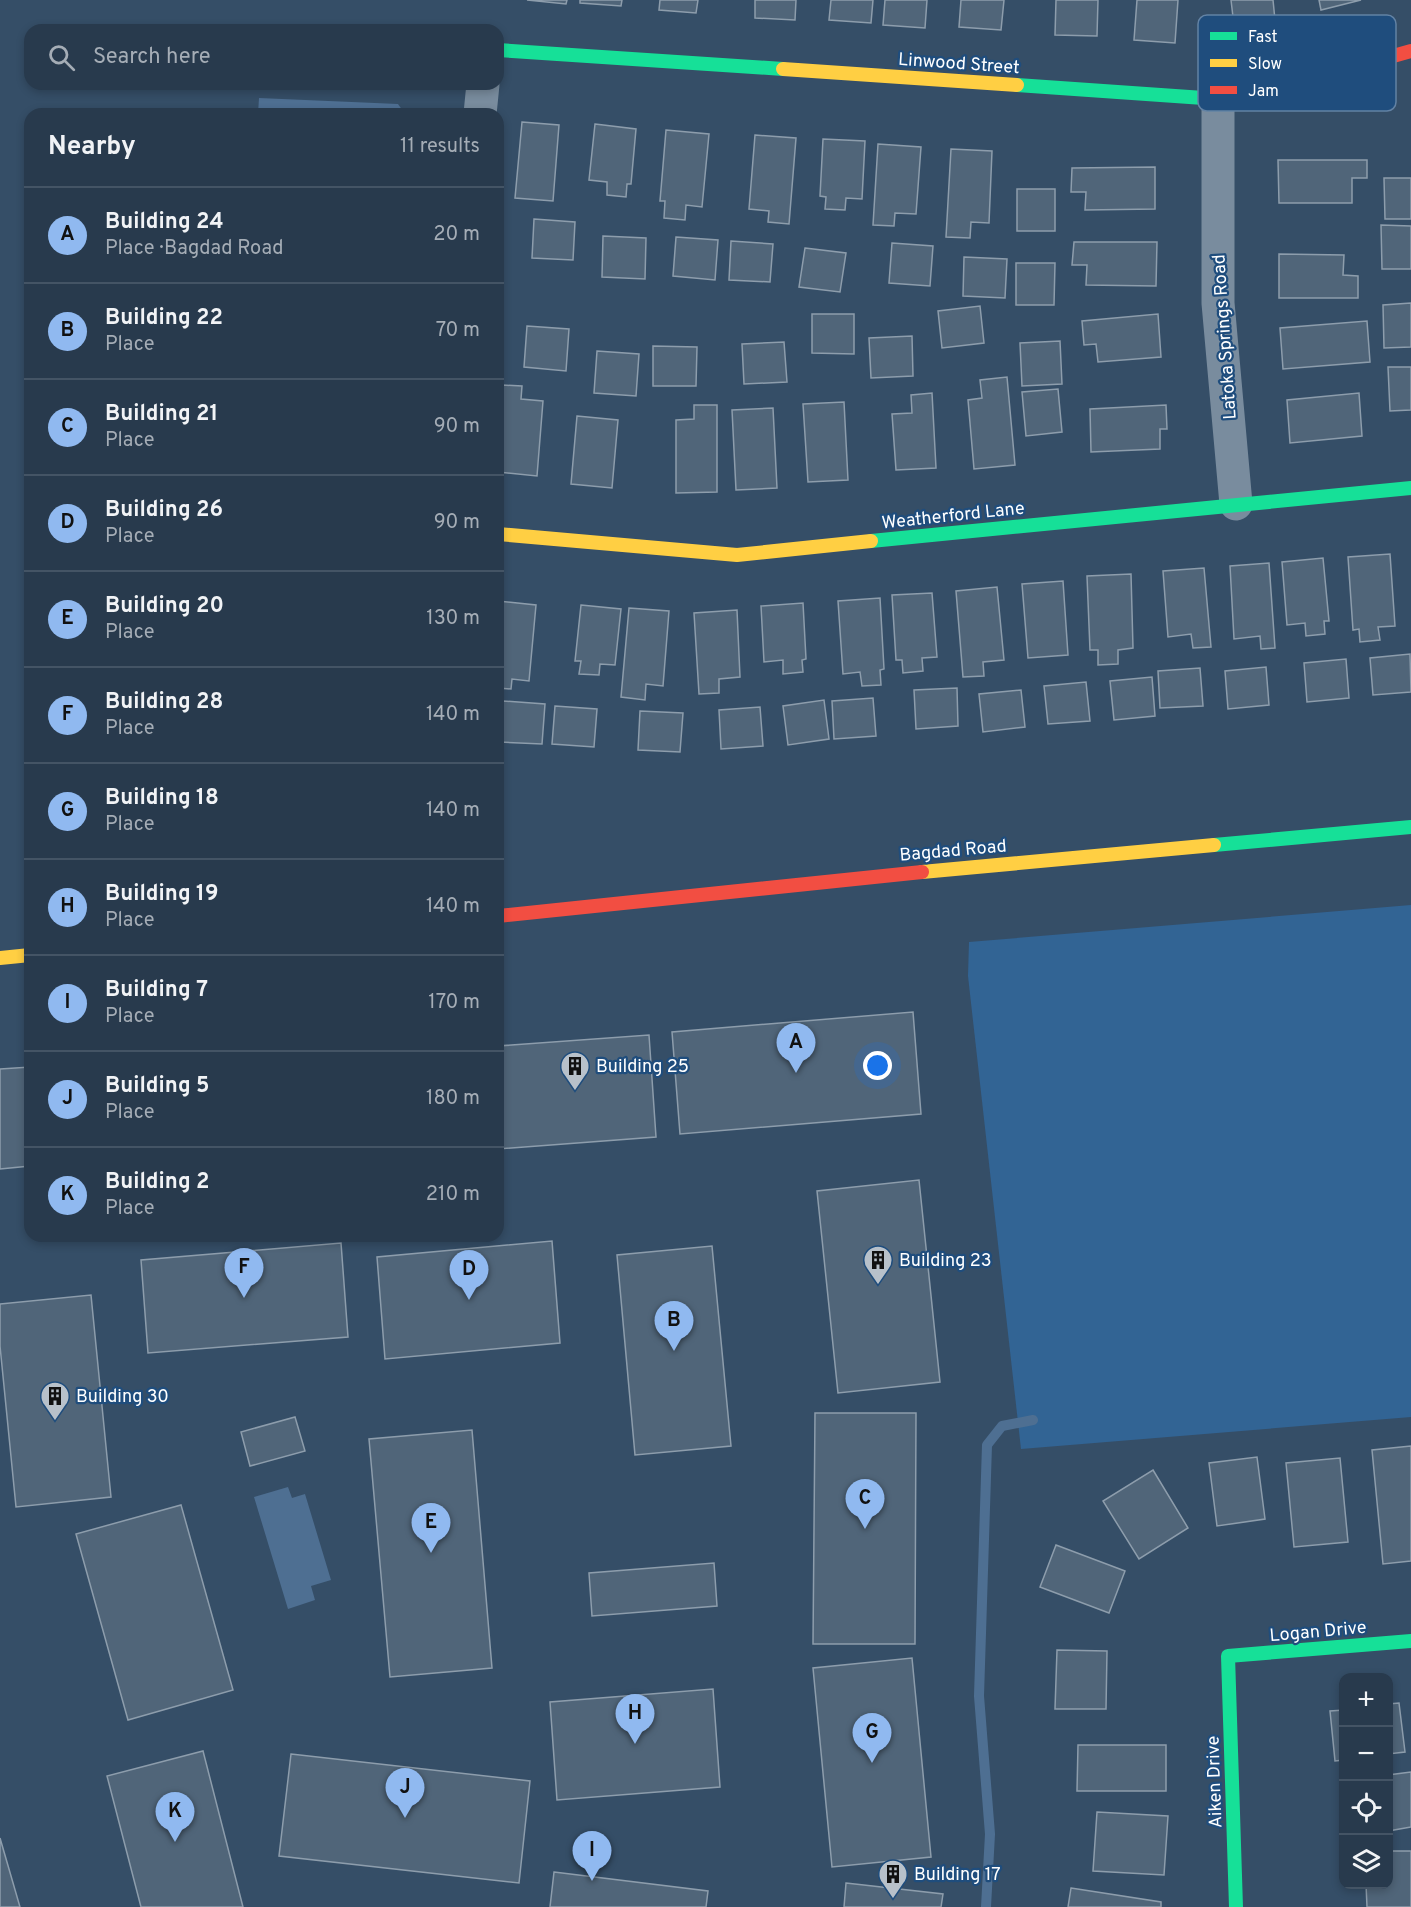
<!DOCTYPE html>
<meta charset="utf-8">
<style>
:root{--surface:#283a4d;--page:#304154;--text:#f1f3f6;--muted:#a5adb6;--line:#445465;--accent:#90b9f0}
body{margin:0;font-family:Overpass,sans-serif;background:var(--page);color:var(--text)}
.controls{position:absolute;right:18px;bottom:18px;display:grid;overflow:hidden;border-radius:12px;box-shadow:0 3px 9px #0003}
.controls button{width:54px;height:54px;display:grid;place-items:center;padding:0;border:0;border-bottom:2px solid var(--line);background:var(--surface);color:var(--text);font:30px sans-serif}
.you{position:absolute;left:878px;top:1066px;width:21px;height:21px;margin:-15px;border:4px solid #fff;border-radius:50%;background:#1a73e8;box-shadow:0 0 0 9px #1a73e833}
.badge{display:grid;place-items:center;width:39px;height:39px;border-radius:50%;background:var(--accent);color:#111;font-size:20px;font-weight:700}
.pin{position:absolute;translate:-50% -50px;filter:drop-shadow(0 2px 3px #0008)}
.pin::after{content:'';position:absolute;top:32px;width:21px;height:18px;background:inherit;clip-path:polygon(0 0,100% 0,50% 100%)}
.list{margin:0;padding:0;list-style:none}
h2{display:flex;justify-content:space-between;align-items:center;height:78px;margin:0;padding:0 24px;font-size:26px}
h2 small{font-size:20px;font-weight:400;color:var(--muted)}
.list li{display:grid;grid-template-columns:39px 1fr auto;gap:18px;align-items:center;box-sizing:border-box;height:96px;padding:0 24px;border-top:2px solid var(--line)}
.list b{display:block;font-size:22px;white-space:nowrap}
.list p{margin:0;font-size:20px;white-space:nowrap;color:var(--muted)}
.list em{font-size:20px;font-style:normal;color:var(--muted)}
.icon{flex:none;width:33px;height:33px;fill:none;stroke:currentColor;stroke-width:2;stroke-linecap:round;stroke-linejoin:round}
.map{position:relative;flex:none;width:1411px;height:1907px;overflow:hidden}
.search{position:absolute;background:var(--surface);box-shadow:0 3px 9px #0003;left:24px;top:24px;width:480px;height:66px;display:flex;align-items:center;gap:15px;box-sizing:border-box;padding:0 21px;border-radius:18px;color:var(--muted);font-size:22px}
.panel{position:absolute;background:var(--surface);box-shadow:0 3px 9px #0003;left:24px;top:108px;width:480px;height:1134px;border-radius:18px}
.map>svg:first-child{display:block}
.green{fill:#326494}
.water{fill:#4e6f92}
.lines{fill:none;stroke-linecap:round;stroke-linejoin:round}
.stream{stroke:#4e6f92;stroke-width:10}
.building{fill:#506579;stroke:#8d9dac;stroke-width:1.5}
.street{stroke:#798c9e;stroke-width:33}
.fast{stroke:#16e098;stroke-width:14}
.slow{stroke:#ffcf43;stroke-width:14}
.jam{stroke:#f24e42;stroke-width:14}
.labels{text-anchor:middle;stroke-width:4.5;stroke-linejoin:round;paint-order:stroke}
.street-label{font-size:18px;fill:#fff;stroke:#1f4d7d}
.poi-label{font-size:18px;fill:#fff;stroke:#1f4d7d;text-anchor:start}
.key{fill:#1f4d7d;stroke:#6282a4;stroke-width:1.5}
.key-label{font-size:16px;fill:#fff}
</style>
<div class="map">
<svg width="1411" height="1907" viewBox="0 0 1411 1907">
<rect width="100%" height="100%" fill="#354e67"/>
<polygon class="green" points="1411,905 1411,1417 1021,1449 968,976 969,942"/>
<g class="water">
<polygon points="259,98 398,104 405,114 258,114"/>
<polygon points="288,1487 292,1498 305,1494 331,1580 311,1586 315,1600 288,1609 254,1497"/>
</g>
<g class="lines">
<polyline class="stream" points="986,1907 990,1834 979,1696 987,1445 1002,1426 1033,1420"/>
</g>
<g class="building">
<polygon points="527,0 567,0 566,4"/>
<polygon points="580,0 622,0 621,6 580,3"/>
<polygon points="660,0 698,0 696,13 659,10"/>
<polygon points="755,0 796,0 795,20 755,18"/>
<polygon points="831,0 873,0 871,23 829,20"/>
<polygon points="885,0 927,0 925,28 883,25"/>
<polygon points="961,0 1004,0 1001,30 959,27"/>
<polygon points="1056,0 1098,0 1097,36 1055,35"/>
<polygon points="1137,0 1178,0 1175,43 1134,40"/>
<polygon points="1231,0 1273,0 1276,30 1235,34"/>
<polygon points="1319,0 1361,0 1321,10"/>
<polygon points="522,122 559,125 553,201 515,198"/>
<polygon points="595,124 636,129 631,184 627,184 626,197 607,195 607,182 589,180"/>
<polygon points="666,130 709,134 702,207 686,205 685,220 664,218 665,201 660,201"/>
<polygon points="755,135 796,138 789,224 768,222 769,211 749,209"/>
<polygon points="823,139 865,141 862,199 846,198 845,210 825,209 826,197 820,196"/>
<polygon points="878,144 921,147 916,214 895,213 894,226 873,225"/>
<polygon points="951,149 992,151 989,223 971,222 970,238 946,237"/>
<polygon points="1278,160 1367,160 1367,178 1352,178 1352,203 1279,203"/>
<polygon points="1155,167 1155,209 1085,210 1086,192 1071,192 1072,168"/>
<polygon points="1384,178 1411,178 1411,219 1385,219"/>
<rect x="1017" y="189" width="38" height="42"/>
<polygon points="534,219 575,222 573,260 532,258"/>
<polygon points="1381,225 1411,226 1411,269 1382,269"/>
<polygon points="603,236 646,238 645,279 602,277"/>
<polygon points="676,237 718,240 715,280 673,276"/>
<polygon points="731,241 773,244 770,282 729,280"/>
<polygon points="1074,242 1157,242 1156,286 1086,285 1087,265 1072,265"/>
<polygon points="892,243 933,246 930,286 889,283"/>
<polygon points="805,248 846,253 840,292 799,287"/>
<polygon points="1279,254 1344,255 1343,275 1358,276 1358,298 1279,298"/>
<polygon points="964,257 1007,259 1005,298 963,296"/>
<polygon points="1016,263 1055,263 1054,305 1016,305"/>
<polygon points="1411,303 1411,347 1384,348 1383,305"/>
<polygon points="980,306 984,343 942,348 938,311"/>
<polygon points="812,314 854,314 854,354 812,353"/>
<polygon points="1158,314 1161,357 1098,362 1096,344 1084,345 1082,321"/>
<polygon points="1367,321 1370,362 1283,369 1280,328"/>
<polygon points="527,326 569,329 566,371 524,367"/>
<polygon points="912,336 913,376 871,378 869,338"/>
<polygon points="1060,341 1062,384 1022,386 1020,343"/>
<polygon points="784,342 787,382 744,384 742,344"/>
<polygon points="653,346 697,347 696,386 653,386"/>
<polygon points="597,351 639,354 636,396 594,393"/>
<polygon points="1388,367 1411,367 1411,410 1390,411"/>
<polygon points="1007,377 1015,465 974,469 968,400 982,398 980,380"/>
<polygon points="502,385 522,386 521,399 543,401 537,476 498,472 498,431"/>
<polygon points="1058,389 1062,432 1026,436 1022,392"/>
<polygon points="932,393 936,468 896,470 892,414 912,413 911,395"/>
<polygon points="1359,393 1362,436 1290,443 1287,400"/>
<polygon points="844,402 848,480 808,482 803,404"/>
<polygon points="694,405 717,405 717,492 676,493 676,420 694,419"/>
<polygon points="1166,405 1167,429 1160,429 1160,449 1091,452 1090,409"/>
<polygon points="773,408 777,488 736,490 732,410"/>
<polygon points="577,416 618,420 612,488 571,484"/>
<polygon points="1390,554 1395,626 1378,627 1380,640 1360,642 1359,629 1353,630 1348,557"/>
<polygon points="1323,558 1329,621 1324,621 1325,634 1306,636 1305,623 1287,625 1282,562"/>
<polygon points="1269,563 1275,648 1261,649 1260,636 1234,639 1230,566"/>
<polygon points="1204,568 1211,647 1193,648 1191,634 1168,637 1163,571"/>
<polygon points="1131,574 1133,648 1118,650 1118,664 1098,665 1098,650 1090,650 1087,576"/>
<polygon points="1063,581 1068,655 1028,658 1022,584"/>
<polygon points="997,587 1004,660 983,662 984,676 963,677 956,591"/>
<polygon points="932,593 937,657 922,658 923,671 903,673 902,660 896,660 892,595"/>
<polygon points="880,598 884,669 880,670 881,685 862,686 860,672 843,674 838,601"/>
<polygon points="498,601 536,605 529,681 512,679 511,689 498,688"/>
<polygon points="803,603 806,659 802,660 803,672 783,674 783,660 764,662 761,606"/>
<polygon points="581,605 621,609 615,665 600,664 599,675 579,674 581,661 575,661"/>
<polygon points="629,608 669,611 663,686 646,684 645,700 621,697"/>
<polygon points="737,610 740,677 719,679 719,693 699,694 694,613"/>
<polygon points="1410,654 1411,692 1373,695 1370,658"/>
<polygon points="1346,659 1349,698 1307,702 1304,663"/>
<polygon points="1266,667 1269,705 1228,709 1225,671"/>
<polygon points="1200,668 1203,706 1160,708 1158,671"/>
<polygon points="1152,677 1155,716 1114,720 1110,681"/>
<polygon points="1086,682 1090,721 1048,724 1044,686"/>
<polygon points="957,688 958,726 916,729 914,690"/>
<polygon points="1021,690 1025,727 983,732 979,694"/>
<polygon points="873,698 876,736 834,739 832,701"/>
<polygon points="824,700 829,739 788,745 783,706"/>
<polygon points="503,701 545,704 542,744 500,742"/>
<polygon points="555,706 597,709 594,747 552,744"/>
<polygon points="760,707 763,746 721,749 719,710"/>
<polygon points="640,711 683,713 680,752 638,750"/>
<polygon points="913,1012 921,1114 680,1134 672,1032"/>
<polygon points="649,1035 656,1137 498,1149 498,1046"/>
<polygon points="30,1067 30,1166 0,1169 0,1069"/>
<polygon points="919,1180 940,1382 838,1393 817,1191"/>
<polygon points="552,1241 560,1343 385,1359 377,1257"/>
<polygon points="341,1243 348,1337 148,1353 141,1260"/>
<polygon points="712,1246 731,1446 635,1455 617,1255"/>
<polygon points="91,1295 111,1497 16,1507 0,1346 0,1304"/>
<polygon points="815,1413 916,1413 915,1644 813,1644"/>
<polygon points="295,1417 305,1451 250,1466 241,1432"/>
<polygon points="472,1430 492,1668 390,1677 369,1439"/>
<polygon points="1411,1446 1411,1561 1383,1564 1372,1450"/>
<polygon points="1257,1457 1265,1519 1217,1526 1209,1463"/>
<polygon points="1340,1458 1348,1542 1294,1547 1286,1463"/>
<polygon points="1153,1470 1188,1528 1139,1559 1103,1501"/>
<polygon points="181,1505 233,1690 128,1720 76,1534"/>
<polygon points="1056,1545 1125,1571 1109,1613 1040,1587"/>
<polygon points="714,1563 717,1606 592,1616 589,1573"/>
<polygon points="1057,1650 1107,1651 1106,1709 1055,1709"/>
<polygon points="912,1658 931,1857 832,1867 813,1668"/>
<polygon points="713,1689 720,1787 557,1800 550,1702"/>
<polygon points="1399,1703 1405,1752 1388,1754 1388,1704"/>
<polygon points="1344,1710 1344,1760 1335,1761 1330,1711"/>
<polygon points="1078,1745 1166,1745 1166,1791 1077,1791"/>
<polygon points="203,1751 243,1907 141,1907 107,1776"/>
<polygon points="291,1754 530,1781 519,1883 279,1856"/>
<polygon points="1411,1772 1411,1827 1388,1831 1388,1775"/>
<polygon points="1097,1812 1168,1816 1164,1875 1093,1871"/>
<polygon points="0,1838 20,1907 0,1907"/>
<polygon points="1388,1851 1411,1851 1411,1907 1367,1907 1366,1884 1388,1884"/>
<polygon points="554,1872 708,1891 706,1907 550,1907"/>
<polygon points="846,1883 943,1894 941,1907 844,1907"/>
<polygon points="1071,1888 1161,1902 1161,1907 1068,1907"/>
</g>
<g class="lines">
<g class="street">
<polyline points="1218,99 1218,303 1236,504"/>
<polyline points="480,114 483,84"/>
</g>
<g class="fast">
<polyline points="498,50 783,69"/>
<polyline points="1017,85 1218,99 1248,94"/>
<polyline points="871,541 1411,488"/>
<polyline points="1214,845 1411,827"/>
<polyline points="1236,1907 1228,1656 1411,1641"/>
</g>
<g class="slow">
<polyline points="783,69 1017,85"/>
<polyline points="498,534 737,555 871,541"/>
<polyline points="922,872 1214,845"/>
<polyline points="0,958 30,955"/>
</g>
<g class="jam">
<polyline points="1248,94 1280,88 1411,51"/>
<polyline points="498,916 922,872"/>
</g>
</g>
<defs>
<g id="building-pin" transform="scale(1.5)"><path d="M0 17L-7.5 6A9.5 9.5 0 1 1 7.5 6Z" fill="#b8c1ca" stroke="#1f4d7d"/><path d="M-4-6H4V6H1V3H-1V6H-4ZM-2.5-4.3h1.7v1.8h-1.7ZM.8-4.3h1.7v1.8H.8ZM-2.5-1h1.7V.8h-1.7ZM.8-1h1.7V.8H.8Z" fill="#111"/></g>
</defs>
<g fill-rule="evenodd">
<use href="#building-pin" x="575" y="1066"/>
<use href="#building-pin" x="878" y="1260"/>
<use href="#building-pin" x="55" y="1396"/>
<use href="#building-pin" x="893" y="1874"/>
</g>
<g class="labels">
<g class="street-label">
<text transform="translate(959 63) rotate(4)" y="6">Linwood Street</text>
<text transform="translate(1224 337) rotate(-94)" y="6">Latoka Springs Road</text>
<text transform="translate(953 515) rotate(-6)" y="6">Weatherford Lane</text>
<text transform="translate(953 850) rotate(-5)" y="6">Bagdad Road</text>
<text transform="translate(1318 1631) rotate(-5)" y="6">Logan Drive</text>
<text transform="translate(1214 1782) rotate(-92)" y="6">Aiken Drive</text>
</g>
<g class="poi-label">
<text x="596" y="1072">Building 25</text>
<text x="899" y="1266">Building 23</text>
<text x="76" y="1402">Building 30</text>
<text x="914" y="1880">Building 17</text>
</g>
</g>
<rect x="1198" y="15" width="198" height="96" rx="9" class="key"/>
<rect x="1210" y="32" width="27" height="8" fill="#16e098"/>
<rect x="1210" y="59" width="27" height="8" fill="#ffcf43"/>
<rect x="1210" y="86" width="27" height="8" fill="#f24e42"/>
<g class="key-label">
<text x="1248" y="42">Fast</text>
<text x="1248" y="69">Slow</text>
<text x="1248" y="96">Jam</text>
</g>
</svg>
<div class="controls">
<button>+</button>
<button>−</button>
<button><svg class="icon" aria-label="locate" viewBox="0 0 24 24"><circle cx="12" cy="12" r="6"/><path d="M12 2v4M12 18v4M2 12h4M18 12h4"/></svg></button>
<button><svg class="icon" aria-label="layers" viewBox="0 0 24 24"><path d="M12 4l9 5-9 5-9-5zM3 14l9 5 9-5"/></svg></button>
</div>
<div class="you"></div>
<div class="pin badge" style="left:796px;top:1073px">A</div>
<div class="pin badge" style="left:674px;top:1351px">B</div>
<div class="pin badge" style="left:865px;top:1529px">C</div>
<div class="pin badge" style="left:469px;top:1300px">D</div>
<div class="pin badge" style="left:431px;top:1553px">E</div>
<div class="pin badge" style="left:244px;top:1298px">F</div>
<div class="pin badge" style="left:872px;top:1763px">G</div>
<div class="pin badge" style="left:635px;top:1744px">H</div>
<div class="pin badge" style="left:592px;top:1881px">I</div>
<div class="pin badge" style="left:405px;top:1818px">J</div>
<div class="pin badge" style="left:175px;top:1842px">K</div>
<div class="search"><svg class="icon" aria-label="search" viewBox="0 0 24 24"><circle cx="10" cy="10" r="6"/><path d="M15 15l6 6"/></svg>Search here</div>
<section class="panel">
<h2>Nearby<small>11 results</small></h2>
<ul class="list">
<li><span class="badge">A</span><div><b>Building 24</b><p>Place · Bagdad Road</p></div><em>20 m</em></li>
<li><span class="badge">B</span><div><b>Building 22</b><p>Place</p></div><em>70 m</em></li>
<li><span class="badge">C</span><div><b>Building 21</b><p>Place</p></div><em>90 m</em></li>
<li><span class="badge">D</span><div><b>Building 26</b><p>Place</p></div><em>90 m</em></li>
<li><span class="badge">E</span><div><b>Building 20</b><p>Place</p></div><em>130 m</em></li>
<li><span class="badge">F</span><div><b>Building 28</b><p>Place</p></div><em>140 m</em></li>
<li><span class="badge">G</span><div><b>Building 18</b><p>Place</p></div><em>140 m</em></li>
<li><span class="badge">H</span><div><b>Building 19</b><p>Place</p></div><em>140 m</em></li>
<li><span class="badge">I</span><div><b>Building 7</b><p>Place</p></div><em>170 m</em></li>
<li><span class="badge">J</span><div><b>Building 5</b><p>Place</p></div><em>180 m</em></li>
<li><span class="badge">K</span><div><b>Building 2</b><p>Place</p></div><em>210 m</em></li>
</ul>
</section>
</div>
